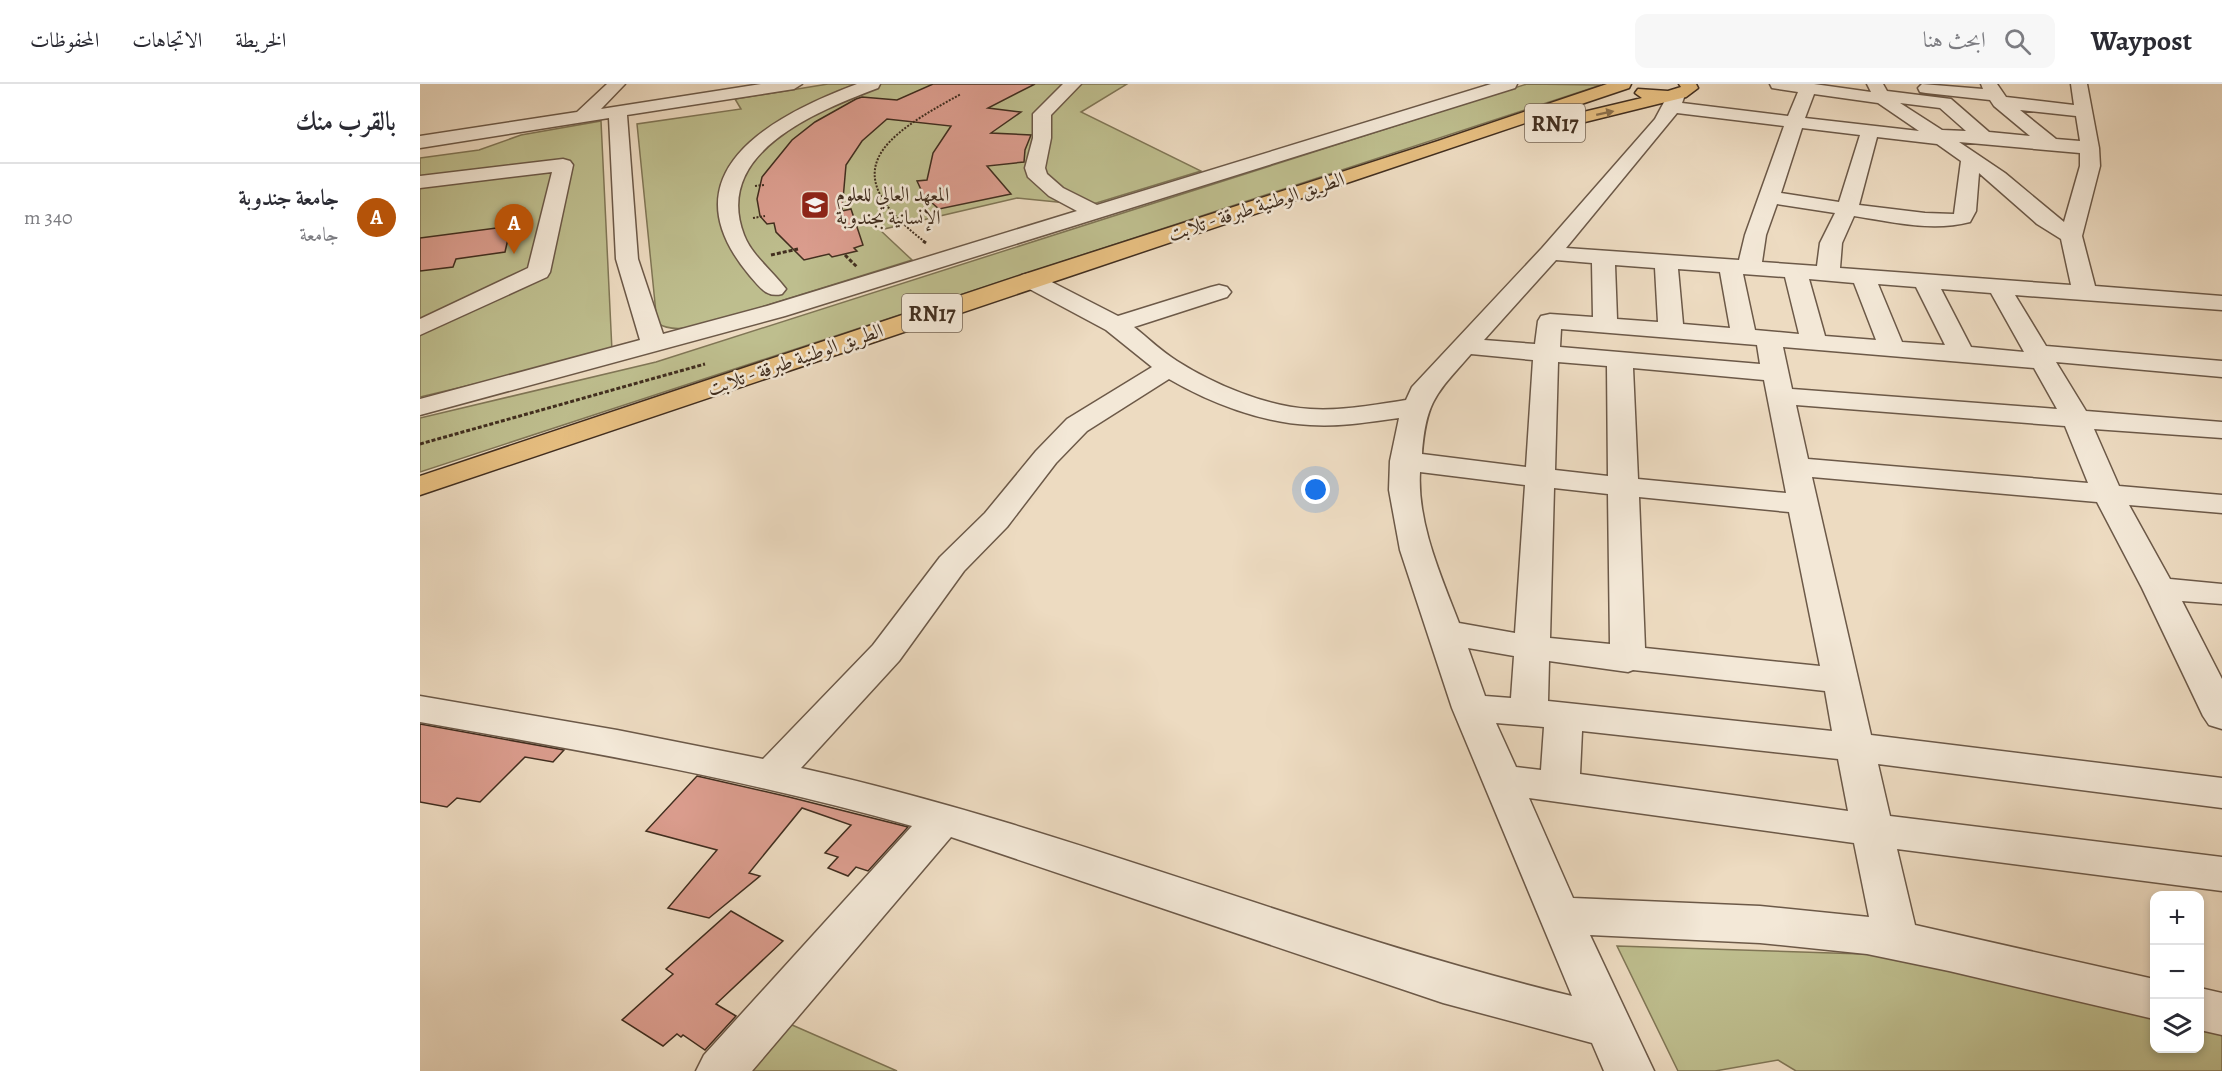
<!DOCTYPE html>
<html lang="ar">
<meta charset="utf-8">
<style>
:root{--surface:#fff;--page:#f7f7f7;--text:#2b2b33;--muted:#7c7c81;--line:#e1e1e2;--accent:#b45309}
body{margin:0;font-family:Alegreya,Amiri,serif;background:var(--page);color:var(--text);direction:rtl}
.controls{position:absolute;right:18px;bottom:18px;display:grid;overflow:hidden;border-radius:12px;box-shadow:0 3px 9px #0003}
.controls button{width:54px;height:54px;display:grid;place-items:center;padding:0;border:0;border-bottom:2px solid var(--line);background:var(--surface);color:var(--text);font:30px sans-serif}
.you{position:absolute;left:896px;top:406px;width:21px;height:21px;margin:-15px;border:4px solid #fff;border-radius:50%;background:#1a73e8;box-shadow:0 0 0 9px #1a73e833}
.badge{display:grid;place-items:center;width:39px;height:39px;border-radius:50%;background:var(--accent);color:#fff;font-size:20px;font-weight:700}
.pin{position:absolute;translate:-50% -50px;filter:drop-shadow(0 2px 3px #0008)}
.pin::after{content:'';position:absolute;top:32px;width:21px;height:18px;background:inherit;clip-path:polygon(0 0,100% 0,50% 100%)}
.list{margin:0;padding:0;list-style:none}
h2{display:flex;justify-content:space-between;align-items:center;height:78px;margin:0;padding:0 24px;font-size:26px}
h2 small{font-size:20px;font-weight:400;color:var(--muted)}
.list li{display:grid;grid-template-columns:39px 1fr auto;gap:18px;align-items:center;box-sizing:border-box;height:108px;padding:0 24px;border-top:2px solid var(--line)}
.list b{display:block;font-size:22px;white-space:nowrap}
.list p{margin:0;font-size:20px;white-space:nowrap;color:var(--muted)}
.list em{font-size:20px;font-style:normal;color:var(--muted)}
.icon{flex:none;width:33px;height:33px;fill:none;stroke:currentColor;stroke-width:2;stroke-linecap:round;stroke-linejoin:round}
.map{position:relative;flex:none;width:1802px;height:987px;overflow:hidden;direction:ltr}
header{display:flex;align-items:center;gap:36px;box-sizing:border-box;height:84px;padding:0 30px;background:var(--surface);border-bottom:2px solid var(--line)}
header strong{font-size:28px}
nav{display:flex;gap:33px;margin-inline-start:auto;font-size:21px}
.search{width:420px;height:54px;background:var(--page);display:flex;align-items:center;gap:15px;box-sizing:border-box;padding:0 21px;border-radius:12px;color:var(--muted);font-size:22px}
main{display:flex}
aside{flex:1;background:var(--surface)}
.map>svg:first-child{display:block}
.green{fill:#bebe8e;stroke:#807656;stroke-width:1.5}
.building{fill:#db9d8e;stroke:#412e1f;stroke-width:1.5}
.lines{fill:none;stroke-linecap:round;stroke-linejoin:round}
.minor-casing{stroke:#6c5948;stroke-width:3}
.major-casing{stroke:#412e1f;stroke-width:3}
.path-far1{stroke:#412e1f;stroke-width:2;stroke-dasharray:2 1.5;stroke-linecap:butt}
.path{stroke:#412e1f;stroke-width:3;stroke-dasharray:4 2;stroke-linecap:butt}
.minor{fill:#f3e8d7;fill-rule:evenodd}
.major{fill:#e6be80;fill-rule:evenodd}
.oneway{fill:#8b6f4b}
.labels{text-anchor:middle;stroke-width:5;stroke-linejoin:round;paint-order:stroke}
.far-poi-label{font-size:20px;fill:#412e1f;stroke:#f3e8d7;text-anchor:start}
.far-street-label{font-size:20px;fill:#412e1f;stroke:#f3e8d7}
.shield{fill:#f3e8d7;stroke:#766656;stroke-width:1.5}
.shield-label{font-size:22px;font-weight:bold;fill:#412e1f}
</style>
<header>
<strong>Waypost</strong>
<div class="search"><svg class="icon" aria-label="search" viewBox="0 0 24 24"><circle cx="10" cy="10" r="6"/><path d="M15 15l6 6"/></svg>ابحث هنا</div>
<nav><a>الخريطة</a><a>الاتجاهات</a><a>المحفوظات</a></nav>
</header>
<main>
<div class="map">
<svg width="1802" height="987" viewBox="0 0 1802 987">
<rect width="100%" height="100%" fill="#eddbc1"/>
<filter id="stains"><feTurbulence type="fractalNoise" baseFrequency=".00333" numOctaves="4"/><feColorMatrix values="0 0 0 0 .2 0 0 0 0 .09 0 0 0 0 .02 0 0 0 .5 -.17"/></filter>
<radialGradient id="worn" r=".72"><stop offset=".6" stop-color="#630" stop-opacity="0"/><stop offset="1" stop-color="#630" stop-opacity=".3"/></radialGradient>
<g class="green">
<path d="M408 0H707L661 28 781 87 660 124 647 119 597 114 460 146 492 176 284 241C268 244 251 248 237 239L217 40 321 25 315 15Z"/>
<polygon points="1107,0 1181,1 0,388 0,334 236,278"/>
<polygon points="181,37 192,267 0,313 0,74 59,66 101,51"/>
<polygon points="1197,862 1474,871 1734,933 1734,964 1780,964 1780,943 1802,949 1802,987 1376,987 1358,976 1295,987 1258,987"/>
<polygon points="363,937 477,987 319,987"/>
</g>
<g class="building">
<polygon points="513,0 615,0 568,24 601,28 571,49 611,51 605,66 604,78 567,82 591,110 519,125 504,112 497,97 507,96 513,69 531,42 467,35 442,57 426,81 422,127 431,125 443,161 434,164 437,167 412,173 409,170 384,176 356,148 354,139 347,140 340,132 337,115 342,93 372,56 395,38 436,15 442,13 477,16"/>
<polygon points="91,142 85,168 36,175 33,183 0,187 0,154"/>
<polygon points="0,640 61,651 144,666 133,678 105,673 60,718 37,714 27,723 0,718"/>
<polygon points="277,692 369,713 488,743 448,787 436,783 428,792 408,784 418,773 405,769 431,741 382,724 329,789 340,792 289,834 248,824 297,766 226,747"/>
<polygon points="311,827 363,857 296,920 316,932 285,966 263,951 261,953 257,950 243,962 202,936 253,890 246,885"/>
</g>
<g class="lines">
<g class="minor-casing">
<g id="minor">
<polygon points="187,0 205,0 181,25 341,0 382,0 374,5 207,31 218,175 243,250 347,222 657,127 629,112 608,93 605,84 613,54 613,30 643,0 661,0 631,31 631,54 625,84 627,90 643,104 677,121 1071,0 1097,0 1095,4 365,232 0,331 0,315 220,256 196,175 189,34 0,64 0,52 157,28"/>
<path d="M437 0H460L458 4C398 27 292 68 324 151 332 172 353 187 366 205L362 210C346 214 340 203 330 192 244 90 349 33 437 0Z"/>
<path d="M1350 0H1394L1451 8 1447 0H1463L1467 7 1531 15 1569 48 1610 52 1574 22 1570 16 1506 9 1500 8 1498 4 1502 0 1563 5 1561 0H1577L1586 13 1654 21 1651 0H1667L1679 64 1680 82 1662 152 1675 202 1802 212V226L1595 211 1626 262 1802 277V293L1636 278 1666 327 1802 338V354L1674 345 1699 402 1802 411V429L1709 421 1750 495 1802 500V520L1762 517 1802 595V645L1789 641 1783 632 1722 504 1677 418 1392 393 1451 651 1802 694V724L1458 680 1470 732 1802 773V807L1477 765 1495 841 1734 895V935L1529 887 1447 870 1340 859 1170 851 1234 987H1184L1172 959 1023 919 531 753 332 987H276L284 971 492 742C330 696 165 667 0 638V612L197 646 343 675 453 561 520 473 565 429 616 367 647 335 732 283 686 246 602 201 598 196 602 191 610 189 618 191 698 232 791 203 799 201 807 203 811 208 807 213 714 243C728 254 741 267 757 277 795 301 845 322 890 325 922 327 954 321 986 316L992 303 1122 164 1235 35 1250 7H1262L1265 11 1262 19 1368 32 1378 8 1352 4ZM1394 10 1458 19 1499 47 1385 34ZM1480 19 1520 24 1546 47 1522 46ZM1600 26 1656 32 1660 57 1636 55ZM1257 29 1364 42 1325 151 1319 176 1146 164ZM1382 44 1440 51 1419 118 1361 109ZM1457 53 1517 60 1541 77 1534 130 1505 129 1439 121ZM1539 58 1660 69V82L1644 138 1585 89ZM1559 89 1617 140 1641 155 1651 201 1420 184 1422 159 1434 132C1473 138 1512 148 1550 138L1556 127ZM1357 120 1415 129 1400 159 1397 182 1342 178 1346 151ZM1136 176 1172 179 1173 233 1130 230 1121 232 1118 237 1115 260 1064 256ZM1195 181 1235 184 1238 238 1197 235ZM1258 185 1300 188 1310 244 1263 240ZM1323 190 1365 193 1379 250 1335 246ZM1389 195 1434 199 1456 256 1405 252ZM1458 200 1496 203 1525 261 1482 258ZM1521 205 1571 209 1604 268 1551 263ZM1141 245 1337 261 1340 280 1140 263ZM1363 263 1614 284 1637 325 1372 305ZM1051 270 1113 276 1106 383 1002 370C1006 316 1017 309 1051 270ZM1138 278 1187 282 1188 392 1135 386ZM1213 284 1344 296 1366 409 1218 395ZM749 295C790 319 843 339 890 341 920 343 950 338 979 334L970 377 969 406 980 466 1032 624 1152 912C891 849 643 742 381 684L479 577 544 487 587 443 636 379 667 347ZM1376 321 1645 342 1668 399 1388 375ZM1000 388 1105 401 1095 549 1039 539C1021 492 997 439 1000 388ZM1134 404 1188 410 1190 560 1130 554ZM1219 413 1369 428 1400 582 1225 564ZM1048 564 1094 572 1091 614 1065 612ZM1129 577 1208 588 1213 586 1405 607 1412 647 1128 617ZM1076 639 1124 643 1121 686 1096 683ZM1162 647 1418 675 1428 727 1160 690ZM1109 714 1434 759 1449 833 1340 822 1153 814Z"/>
<polygon points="143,75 150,77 153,81 130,188 127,193 0,251 0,235 108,184 132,88 0,104 0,92"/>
<polygon points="1780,904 1802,909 1802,951 1780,946"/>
</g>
</g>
<g class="major-casing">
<g id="major">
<polygon points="1187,0 1211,0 1209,4 0,411 0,392 602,191 1018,57"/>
<polygon points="1259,0 1276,0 1278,4 1266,13 1165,38 1159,37 1156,33 1159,29 1222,14 1215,9 1218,5 1248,7 1261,3"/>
</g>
</g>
<g class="path-far1">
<polyline points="335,102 344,101"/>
<polyline points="333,134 345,132"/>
<path d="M505 158C412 87 462 53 541 10"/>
</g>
<g class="path">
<polyline points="503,157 506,159"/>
<polyline points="351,171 378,165"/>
<polyline points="425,171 437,183"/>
<polyline points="0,360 285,280"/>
</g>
<use href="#minor" class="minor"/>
<use href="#major" class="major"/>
</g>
<defs><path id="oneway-solid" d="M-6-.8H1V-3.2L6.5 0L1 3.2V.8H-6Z" transform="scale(1.5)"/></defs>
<use class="oneway" href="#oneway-solid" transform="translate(1185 29) rotate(-12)"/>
<defs>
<g id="university-square" transform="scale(1.5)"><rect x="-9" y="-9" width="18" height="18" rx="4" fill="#8f2418" stroke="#f3e8d7"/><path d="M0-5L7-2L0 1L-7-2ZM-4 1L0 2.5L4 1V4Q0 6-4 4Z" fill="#fff"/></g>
</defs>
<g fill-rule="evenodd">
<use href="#university-square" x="395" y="121"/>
</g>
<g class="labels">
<g class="far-poi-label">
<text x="416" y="117">المعهد العالي للعلوم<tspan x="416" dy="23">الإنسانية بجندوبة</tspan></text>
</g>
<g class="far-street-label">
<text transform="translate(836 122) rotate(-18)" y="7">الطريق الوطنية طبرقة - تلابت</text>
<text transform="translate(375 275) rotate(-19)" y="7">الطريق الوطنية طبرقة - تلابت</text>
</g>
<g class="shield">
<rect x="1105" y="20" width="60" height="38" rx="4.5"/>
<rect x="482" y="210" width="60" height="38" rx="4.5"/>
</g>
<g class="shield-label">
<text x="1135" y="47">RN17</text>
<text x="512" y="237">RN17</text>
</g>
</g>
<rect width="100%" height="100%" filter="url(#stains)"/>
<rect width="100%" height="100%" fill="url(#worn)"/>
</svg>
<div class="controls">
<button>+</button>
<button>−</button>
<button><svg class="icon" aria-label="layers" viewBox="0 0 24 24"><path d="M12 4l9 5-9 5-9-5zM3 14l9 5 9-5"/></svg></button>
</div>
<div class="you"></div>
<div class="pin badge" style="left:94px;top:170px">A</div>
</div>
<aside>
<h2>بالقرب منك<small></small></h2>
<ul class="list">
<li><span class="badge">A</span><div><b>جامعة جندوبة</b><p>جامعة</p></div><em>340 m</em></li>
</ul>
</aside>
</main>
